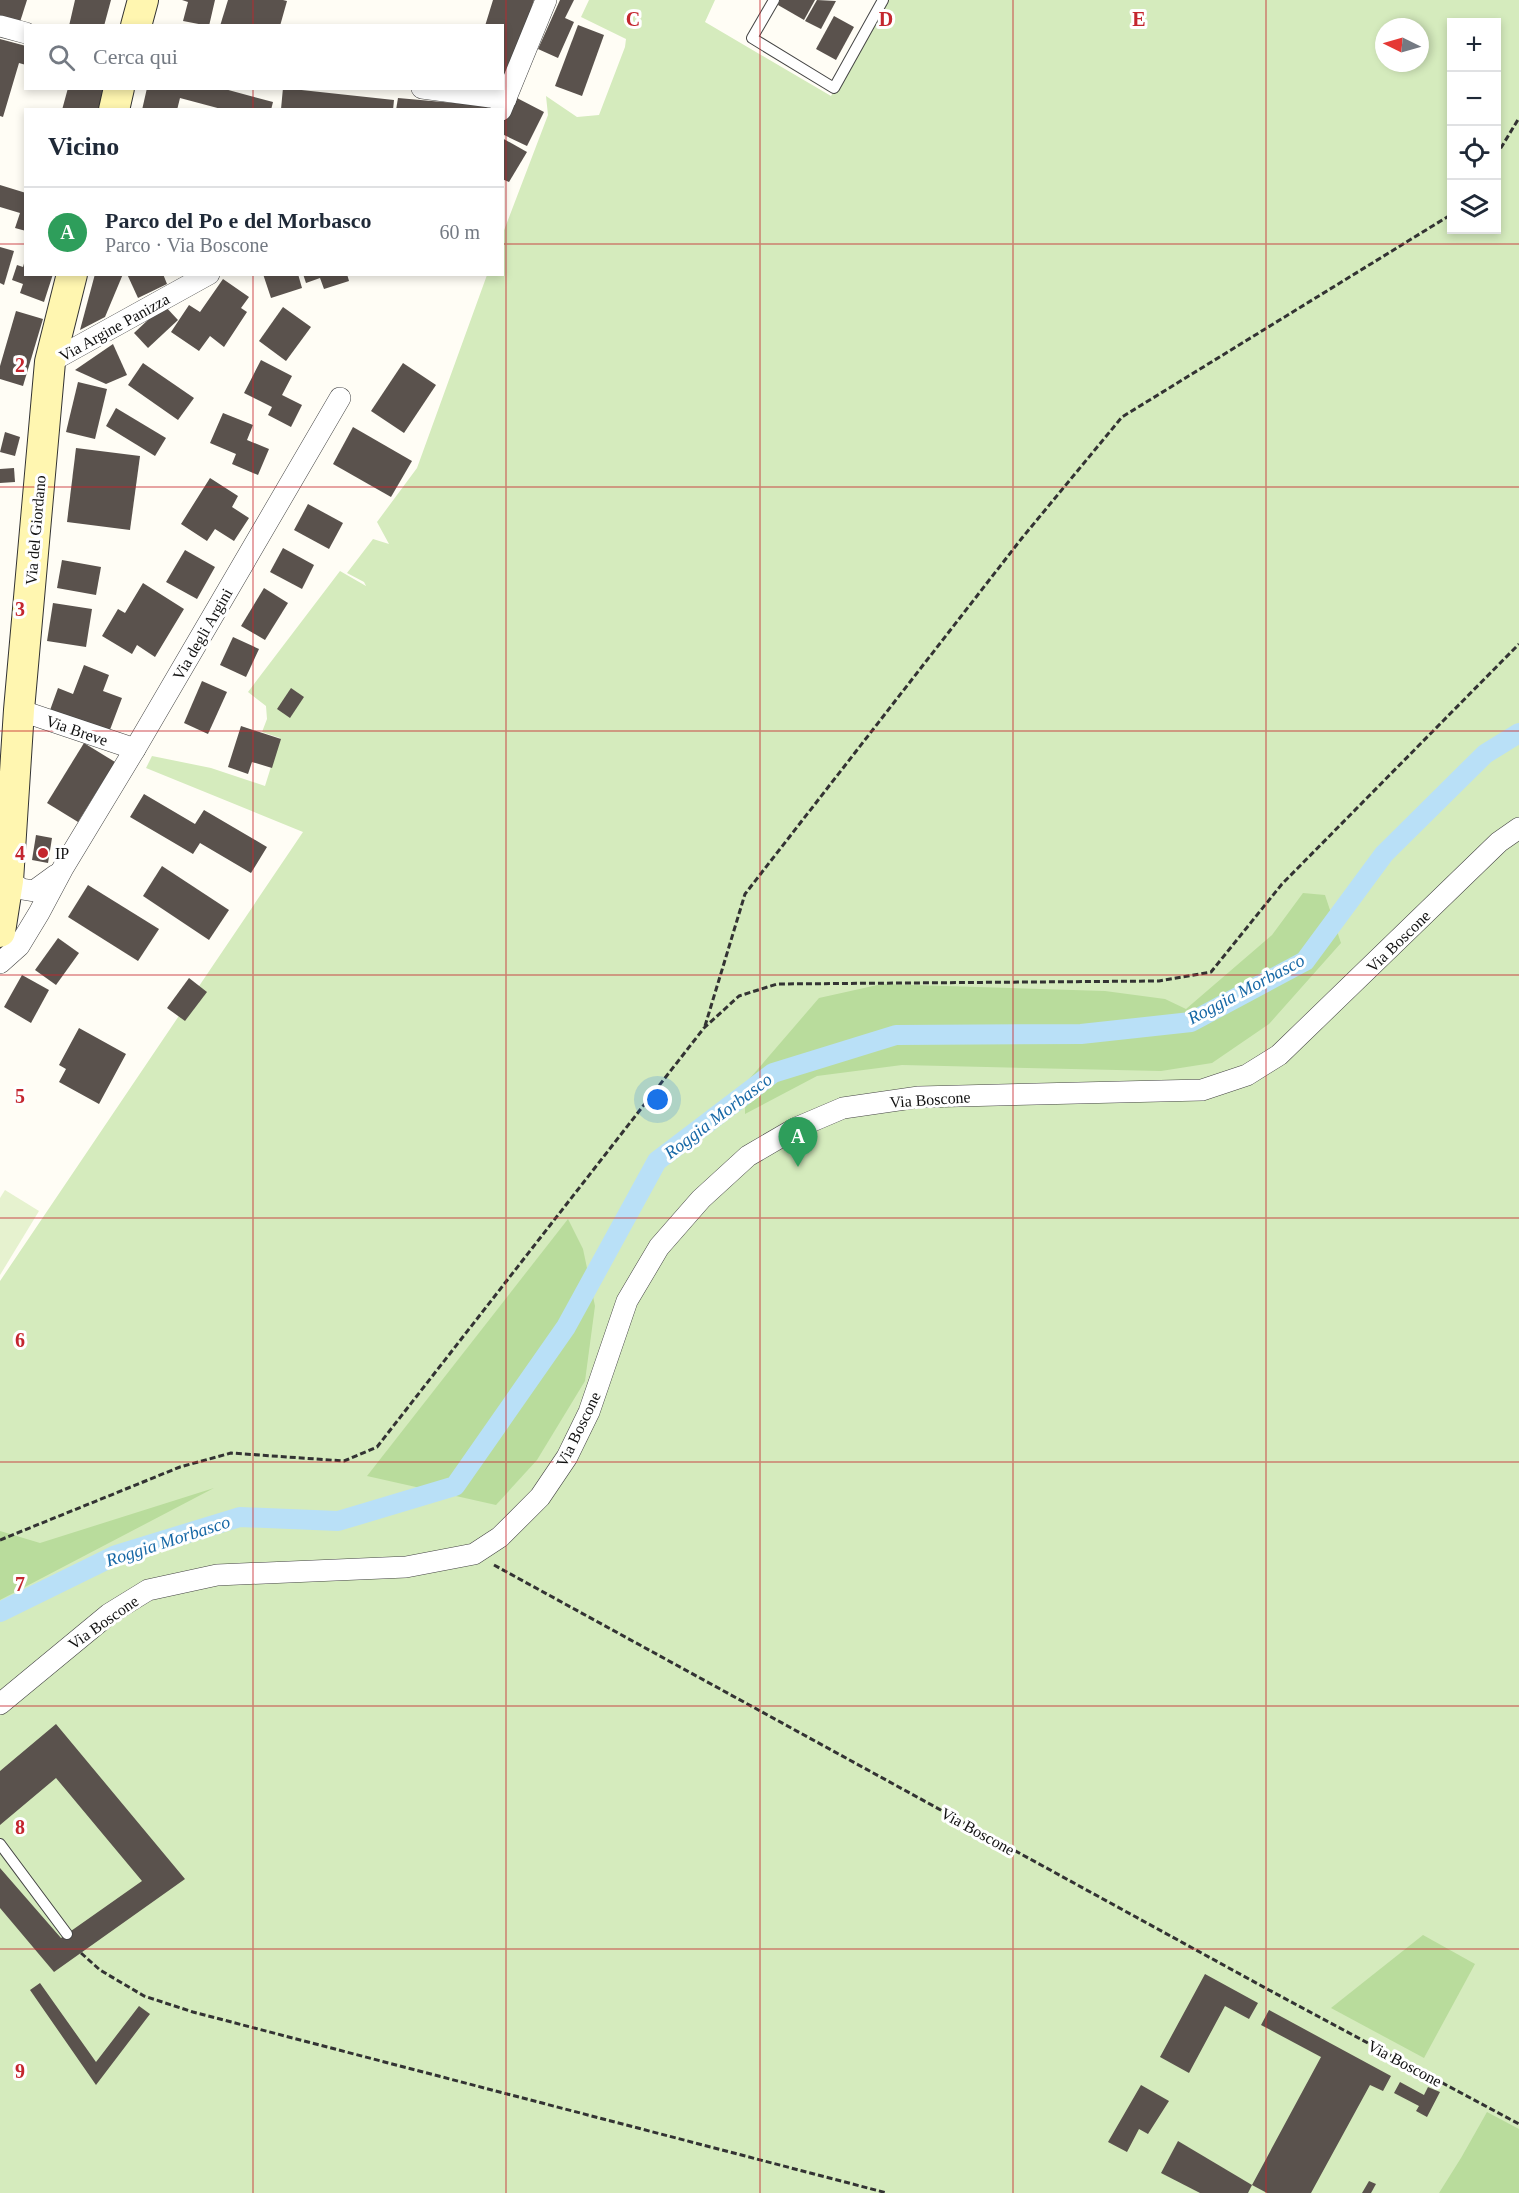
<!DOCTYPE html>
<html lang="it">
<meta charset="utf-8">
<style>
:root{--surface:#fff;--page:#f6f6f7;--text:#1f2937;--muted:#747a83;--line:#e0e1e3;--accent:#2563eb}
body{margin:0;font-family:Georgia,serif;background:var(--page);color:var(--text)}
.controls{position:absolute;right:18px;top:18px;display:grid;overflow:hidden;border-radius:0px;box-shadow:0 3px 9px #0003}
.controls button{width:54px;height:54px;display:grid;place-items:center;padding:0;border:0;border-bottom:2px solid var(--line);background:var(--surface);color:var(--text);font:30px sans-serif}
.compass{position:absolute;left:1375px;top:18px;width:54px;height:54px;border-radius:50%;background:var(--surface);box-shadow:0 3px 9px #0003;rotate:275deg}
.you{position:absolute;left:658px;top:1100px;width:21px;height:21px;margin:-15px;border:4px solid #fff;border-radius:50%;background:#1a73e8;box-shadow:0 0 0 9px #1a73e833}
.badge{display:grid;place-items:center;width:39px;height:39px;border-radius:50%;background:var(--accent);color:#fff;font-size:20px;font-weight:700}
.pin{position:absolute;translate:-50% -50px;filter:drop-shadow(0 2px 3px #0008)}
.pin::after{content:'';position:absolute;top:32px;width:21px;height:18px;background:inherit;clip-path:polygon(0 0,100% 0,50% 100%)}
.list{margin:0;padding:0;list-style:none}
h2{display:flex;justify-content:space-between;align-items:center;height:78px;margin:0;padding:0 24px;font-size:26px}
h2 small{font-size:20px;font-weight:400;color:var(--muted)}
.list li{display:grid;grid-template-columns:39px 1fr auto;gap:18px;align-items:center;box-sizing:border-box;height:90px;padding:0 24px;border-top:2px solid var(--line)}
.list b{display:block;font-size:22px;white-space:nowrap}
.list p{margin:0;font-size:20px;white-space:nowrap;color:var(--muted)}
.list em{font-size:20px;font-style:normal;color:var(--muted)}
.icon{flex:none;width:33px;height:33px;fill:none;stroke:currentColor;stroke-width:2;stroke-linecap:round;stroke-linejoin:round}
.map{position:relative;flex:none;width:1519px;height:2193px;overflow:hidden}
.search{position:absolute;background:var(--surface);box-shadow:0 3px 9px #0003;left:24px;top:24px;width:480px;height:66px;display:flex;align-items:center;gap:15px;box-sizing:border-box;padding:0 21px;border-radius:0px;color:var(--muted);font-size:22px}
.panel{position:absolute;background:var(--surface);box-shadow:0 3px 9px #0003;left:24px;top:108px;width:480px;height:168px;border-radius:0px}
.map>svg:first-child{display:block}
.green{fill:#d5ebbd;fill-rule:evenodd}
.forest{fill:#b9dc9c}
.pitch{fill:#e6f2cf}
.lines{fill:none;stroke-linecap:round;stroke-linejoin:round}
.canal{stroke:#b9e0f7;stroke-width:20}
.building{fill:#5a524d}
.lane-casing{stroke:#444;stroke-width:12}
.street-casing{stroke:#444;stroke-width:22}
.secondary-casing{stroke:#333;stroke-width:32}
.path{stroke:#333;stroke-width:3;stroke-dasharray:6 3;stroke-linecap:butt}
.lane{stroke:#fff;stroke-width:10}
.street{stroke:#fff;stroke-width:21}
.secondary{stroke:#fff6b0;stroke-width:30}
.grid{fill:none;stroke:#c4262e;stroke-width:1.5;stroke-opacity:0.55}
.poi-dot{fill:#c4262e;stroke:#fff;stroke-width:2}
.labels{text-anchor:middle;stroke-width:6;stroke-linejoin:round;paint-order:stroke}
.street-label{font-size:16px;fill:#111;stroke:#fff}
.poi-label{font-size:16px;fill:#111;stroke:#fff;text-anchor:start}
.water-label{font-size:18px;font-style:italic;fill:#1768a6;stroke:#fff}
.grid-label{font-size:20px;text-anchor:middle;font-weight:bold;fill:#c4262e;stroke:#fff;stroke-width:6;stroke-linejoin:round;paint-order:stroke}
</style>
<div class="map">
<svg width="1519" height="2193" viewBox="0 0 1519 2193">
<rect width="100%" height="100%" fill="#fffdf5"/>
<path class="green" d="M589 0H715L705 22 831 96 885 0H1519V2193H0V1281L303 832 146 768 152 756 211 768 265 786 280 738 262 732 267 719 266 706 248 692 340 571 366 586 364 582 347 573 373 539 389 544 377 522 417 468 487 275 502 274 503 233 548 115 546 96 577 117 599 115 625 47 626 39 581 17ZM1452 22H1496V230H1452ZM1384 27H1420V63H1384Z"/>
<g class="forest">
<polygon points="1303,893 1325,895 1341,943 1269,1024 1212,1063 1161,1071 902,1065 817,1076 745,1114 745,1084 819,998 882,984 1105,991 1165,999 1186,1009 1272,935"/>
<polygon points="568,1219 583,1249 595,1306 585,1381 537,1460 496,1505 367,1476"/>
<polygon points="214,1488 0,1600 0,1531 40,1543"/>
<polygon points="1423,1935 1475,1964 1424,2058 1331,2008"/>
<polygon points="1487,2112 1519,2129 1519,2193 1439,2193 1461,2158"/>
</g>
<polygon class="pitch" points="5,1190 39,1211 0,1275 0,1198"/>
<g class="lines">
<polyline class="canal" points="0,1612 116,1555 240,1517 338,1521 455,1486 566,1327 657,1161 773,1073 896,1035 1081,1034 1191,1022 1305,961 1384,854 1485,754 1519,733"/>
</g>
<g class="building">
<polygon points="0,0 27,0 20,22 0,17"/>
<polygon points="75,0 111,0 104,26 69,26"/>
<polygon points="182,0 215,0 209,26 183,21 188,2"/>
<polygon points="228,0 283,0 287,1 280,26 220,26"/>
<polygon points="493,0 534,0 503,94 502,26 485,26"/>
<polygon points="560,0 574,0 565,18 574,22 558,58 538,49"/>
<polygon points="780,0 815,0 804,20 778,5"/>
<polygon points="817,0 836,1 821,29 805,21"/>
<polygon points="834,16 854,27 836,60 816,49"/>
<polygon points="578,25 604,35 582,96 555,86"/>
<polygon points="0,39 26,46 26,65 19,63 3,117 0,116"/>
<polygon points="68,88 108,88 101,110 62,110"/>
<polygon points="147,88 221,88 273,102 271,110 225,110 180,98 177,110 142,110"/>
<polygon points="283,88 394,100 393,110 281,109"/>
<polygon points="515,97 544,112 527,146 502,134 502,123"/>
<polygon points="398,98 488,106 487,110 396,110"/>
<polygon points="502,138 527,152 509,182 502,179"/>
<polygon points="0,185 26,193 26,231 15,228 20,213 0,207"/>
<polygon points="0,247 14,251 4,285 0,283"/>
<polygon points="25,260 26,274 53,274 44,302 20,293 23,284 12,280 17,265 23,267"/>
<polygon points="95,274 123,274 105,317 80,330"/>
<polygon points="127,274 163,274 167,284 138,298"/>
<polygon points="263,274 298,274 302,288 271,298"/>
<polygon points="303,274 347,274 349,281 324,289 320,278 306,283"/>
<polygon points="223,279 249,297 241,308 247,312 224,347 210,336 199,351 171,332 189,305 200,312"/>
<polygon points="164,305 178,320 148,348 134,333"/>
<polygon points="283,307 311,327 286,361 259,341"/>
<polygon points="16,311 43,319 23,386 0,379 0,366"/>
<polygon points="113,344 127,375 106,384 75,370"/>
<polygon points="261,360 292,376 282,395 302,405 291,427 268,415 272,407 244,393"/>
<polygon points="143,363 194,398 178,420 128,385"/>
<polygon points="403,363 436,385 404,433 371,411"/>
<polygon points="78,382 107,389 95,439 66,432"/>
<polygon points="116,408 166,438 155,456 106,426"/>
<polygon points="223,413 253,425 247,440 269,449 258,475 232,464 236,454 210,443"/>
<polygon points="353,427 412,461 391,497 333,464"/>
<polygon points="5,432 20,437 15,456 0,452"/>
<polygon points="76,448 140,456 130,530 67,522"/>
<polygon points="14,468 15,482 0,483 0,469"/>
<polygon points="210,478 238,496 232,507 249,518 234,541 215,529 207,541 181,524"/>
<polygon points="308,504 343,523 329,549 294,530"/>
<polygon points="283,548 314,565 302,589 270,572"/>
<polygon points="185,550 215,567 197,599 166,582"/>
<polygon points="62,560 101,567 96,595 57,588"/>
<polygon points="143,583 184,609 155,657 137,645 132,654 102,636 118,609 125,613"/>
<polygon points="264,588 288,603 265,640 241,626"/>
<polygon points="53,603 92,609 86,647 47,641"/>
<polygon points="233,637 259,649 246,677 220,665"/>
<polygon points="84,665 109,675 103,691 122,698 108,735 49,713 58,688 73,694"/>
<polygon points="202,681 227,692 208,734 184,723"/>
<polygon points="291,688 304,697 290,718 277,709"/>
<polygon points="241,726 281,739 272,768 252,762 248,774 228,767"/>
<polygon points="84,743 115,762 78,822 47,803"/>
<polygon points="144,794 195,824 204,810 267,847 251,873 200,843 193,854 130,817"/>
<polygon points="36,835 52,838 48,863 32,860"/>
<polygon points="162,866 229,910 209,940 143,896"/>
<polygon points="88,885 159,929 138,961 68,917"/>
<polygon points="58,938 79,953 56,985 35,970"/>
<polygon points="22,975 49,990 31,1023 4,1007"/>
<polygon points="189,978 207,992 185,1021 167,1008"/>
<polygon points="79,1028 126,1054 99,1104 59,1082 66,1069 59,1065"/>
<polygon points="56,1724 185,1879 54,1972 0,1908 0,1868 61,1938 142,1881 56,1778 0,1825 0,1771"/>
<polygon points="1205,1974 1258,2003 1249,2019 1225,2006 1189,2073 1160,2057"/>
<polygon points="40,1983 96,2062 139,2006 150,2014 96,2085 30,1990"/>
<polygon points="1269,2010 1391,2076 1383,2091 1370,2085 1311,2193 1267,2193 1252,2185 1321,2057 1261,2025"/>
<polygon points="1400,2082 1424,2095 1428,2087 1440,2092 1427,2117 1416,2111 1419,2106 1394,2093"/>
<polygon points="1141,2085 1169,2101 1148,2134 1139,2129 1127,2152 1108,2142"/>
<polygon points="1178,2141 1252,2185 1248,2193 1200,2193 1161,2173"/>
<polygon points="1369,2181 1376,2184 1371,2193 1362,2193"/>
</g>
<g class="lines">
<g class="lane-casing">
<g id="lane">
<polyline points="774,0 752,38 834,88 883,0"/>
<polyline points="0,1844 67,1934"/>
</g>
</g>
<g class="street-casing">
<g id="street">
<polyline points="0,26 26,33"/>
<polyline points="422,88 506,99"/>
<polyline points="501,110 546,0"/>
<polyline points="50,362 209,274"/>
<polyline points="19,710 135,749"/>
<polyline points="8,881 22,889 34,891 56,875"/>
<polyline points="0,963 19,946 39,913 63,868 135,749 340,398"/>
<polyline points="0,1704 109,1614 148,1590 217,1575 406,1567 474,1554 500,1537 540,1497 567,1457 589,1412 627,1301 659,1247 701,1199 748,1156 796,1128 843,1108 919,1097 1202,1090 1247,1075 1279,1055 1499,842 1519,828"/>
</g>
</g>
<g class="secondary-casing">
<g id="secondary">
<polyline points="136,26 143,0"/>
<polyline points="114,110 119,88"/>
<polyline points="0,932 8,881 19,710 50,362 72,274"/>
</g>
</g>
<g class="path">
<polyline points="1496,156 1519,118"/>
<polyline points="705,1026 745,894 1022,538 1122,417 1452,214"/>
<polyline points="0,1540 180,1467 231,1453 344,1461 377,1447 704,1028 739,996 777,984 1159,981 1211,972 1282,884 1519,644"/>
<polyline points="494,1565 1269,1990 1519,2124"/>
<polyline points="81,1953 100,1970 144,1996 193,2012 887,2193"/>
</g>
<use href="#lane" class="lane"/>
<use href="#street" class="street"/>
<use href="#secondary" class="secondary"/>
</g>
<path class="grid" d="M253 0V26M506 0V2193M760 0V2193M1013 0V2193M1266 0V2193M253 88V110M0 244H26M502 244H1519M253 274V2193M0 487H1519M0 731H1519M0 975H1519M0 1218H1519M0 1462H1519M0 1706H1519M0 1949H1519"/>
<circle class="poi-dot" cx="43" cy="853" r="6"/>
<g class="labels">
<g class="street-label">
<text transform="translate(114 327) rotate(-29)" y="6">Via Argine Panizza</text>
<text transform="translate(35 530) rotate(-85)" y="6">Via del Giordano</text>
<text transform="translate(202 634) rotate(-60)" y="6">Via degli Argini</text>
<text transform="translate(77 730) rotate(19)" y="6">Via Breve</text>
<text transform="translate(1398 941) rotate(-44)" y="6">Via Boscone</text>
<text transform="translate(930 1099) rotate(-4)" y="6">Via Boscone</text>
<text transform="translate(578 1429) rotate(-64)" y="6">Via Boscone</text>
<text transform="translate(103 1622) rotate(-35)" y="6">Via Boscone</text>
<text transform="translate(978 1831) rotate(29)" y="6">Via Boscone</text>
<text transform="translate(1405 2063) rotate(28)" y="6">Via Boscone</text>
</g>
<g class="poi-label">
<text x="55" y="859">IP</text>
</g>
<g class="water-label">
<text transform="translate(1246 989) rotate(-28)" y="6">Roggia Morbasco</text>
<text transform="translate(718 1116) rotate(-37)" y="6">Roggia Morbasco</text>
<text transform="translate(168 1541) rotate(-18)" y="6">Roggia Morbasco</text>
</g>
</g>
<g class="grid-label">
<text x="633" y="26">C</text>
<text x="886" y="26">D</text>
<text x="1139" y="26">E</text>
<text x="20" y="372">2</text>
<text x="20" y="616">3</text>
<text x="20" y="860">4</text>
<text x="20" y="1103">5</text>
<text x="20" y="1347">6</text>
<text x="20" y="1591">7</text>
<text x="20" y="1834">8</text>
<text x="20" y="2078">9</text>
</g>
</svg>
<div class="controls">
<button>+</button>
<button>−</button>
<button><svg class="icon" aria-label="locate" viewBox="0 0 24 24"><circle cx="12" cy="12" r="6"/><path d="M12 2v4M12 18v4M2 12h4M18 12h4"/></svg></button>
<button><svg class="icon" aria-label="layers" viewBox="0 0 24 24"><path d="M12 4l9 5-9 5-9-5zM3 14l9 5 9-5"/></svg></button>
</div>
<svg class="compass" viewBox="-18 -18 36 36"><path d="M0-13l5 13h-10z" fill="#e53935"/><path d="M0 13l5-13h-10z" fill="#747a83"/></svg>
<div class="you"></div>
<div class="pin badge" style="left:798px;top:1167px;background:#2e9e5b">A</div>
<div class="search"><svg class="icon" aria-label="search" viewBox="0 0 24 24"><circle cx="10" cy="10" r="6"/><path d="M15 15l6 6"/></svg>Cerca qui</div>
<section class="panel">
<h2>Vicino<small></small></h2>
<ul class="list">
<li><span class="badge" style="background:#2e9e5b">A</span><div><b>Parco del Po e del Morbasco</b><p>Parco · Via Boscone</p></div><em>60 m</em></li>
</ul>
</section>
</div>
